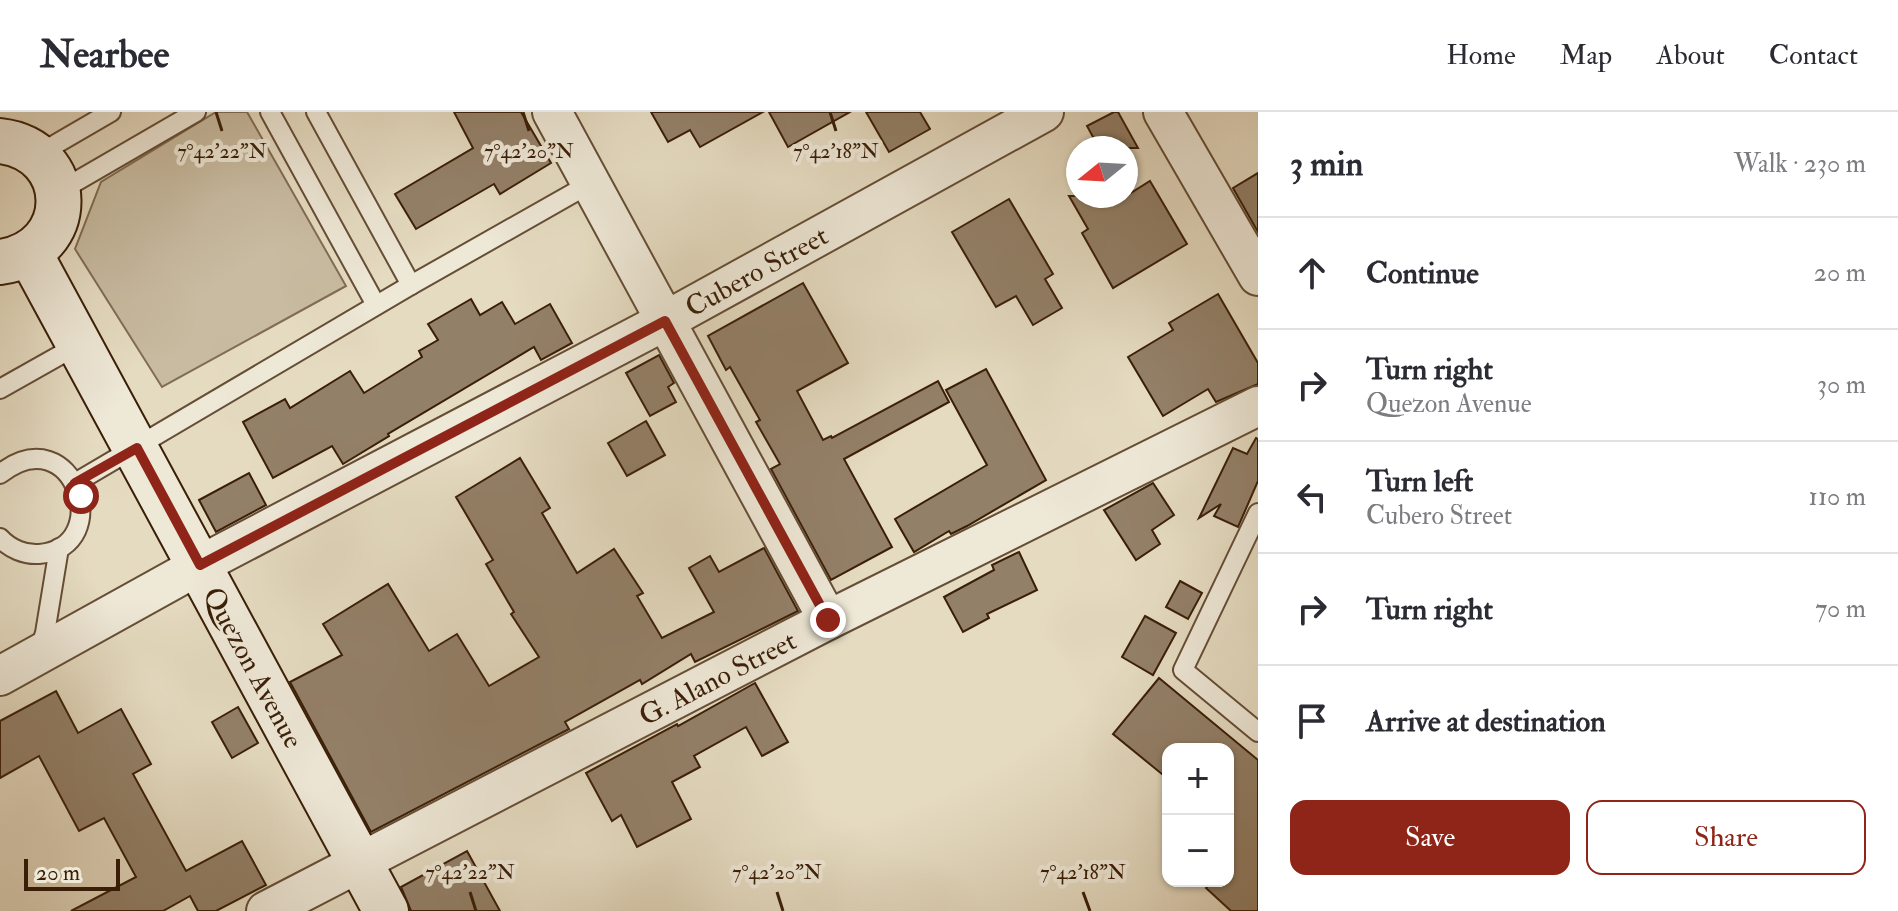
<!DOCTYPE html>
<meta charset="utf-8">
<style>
:root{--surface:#fff;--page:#f2f2f3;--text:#2b2b33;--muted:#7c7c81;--line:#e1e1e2;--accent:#8f2418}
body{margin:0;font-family:"IM FELL Double Pica",serif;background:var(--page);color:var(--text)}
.controls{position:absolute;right:24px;bottom:24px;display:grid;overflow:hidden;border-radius:16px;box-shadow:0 2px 6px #0004}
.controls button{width:72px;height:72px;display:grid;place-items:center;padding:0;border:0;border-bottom:2px solid var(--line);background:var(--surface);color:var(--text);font:40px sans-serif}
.compass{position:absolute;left:1066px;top:24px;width:72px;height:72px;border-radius:50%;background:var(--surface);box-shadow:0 2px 6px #0004;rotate:252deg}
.scale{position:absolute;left:24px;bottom:20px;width:96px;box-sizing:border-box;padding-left:8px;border:4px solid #3a1e07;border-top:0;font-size:22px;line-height:28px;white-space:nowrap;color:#3a1e07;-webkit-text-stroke:6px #eee8d7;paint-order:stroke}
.stop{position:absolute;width:24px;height:24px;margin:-18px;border:6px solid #8f2418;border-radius:50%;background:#fff}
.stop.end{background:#8f2418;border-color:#fff;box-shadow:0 2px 8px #0008}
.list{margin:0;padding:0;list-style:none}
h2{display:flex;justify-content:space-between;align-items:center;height:104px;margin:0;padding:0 32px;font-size:34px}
h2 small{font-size:26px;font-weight:400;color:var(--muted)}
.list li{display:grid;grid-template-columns:52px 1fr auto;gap:24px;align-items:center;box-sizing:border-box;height:112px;padding:0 32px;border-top:2px solid var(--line)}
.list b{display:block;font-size:30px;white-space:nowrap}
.list p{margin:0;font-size:26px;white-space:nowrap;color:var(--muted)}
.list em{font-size:26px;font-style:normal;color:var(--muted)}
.actions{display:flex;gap:16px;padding:24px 32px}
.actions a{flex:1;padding:18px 0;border:2px solid var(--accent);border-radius:16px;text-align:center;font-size:28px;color:var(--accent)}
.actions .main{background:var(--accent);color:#fff}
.icon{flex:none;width:44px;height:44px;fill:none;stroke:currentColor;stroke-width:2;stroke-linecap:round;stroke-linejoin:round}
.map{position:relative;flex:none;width:1258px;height:799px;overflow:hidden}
header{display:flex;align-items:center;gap:48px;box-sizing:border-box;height:112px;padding:0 40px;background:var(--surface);border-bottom:2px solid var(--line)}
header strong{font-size:38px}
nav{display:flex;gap:44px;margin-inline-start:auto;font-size:28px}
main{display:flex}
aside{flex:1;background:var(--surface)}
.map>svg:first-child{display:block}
.green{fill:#c8bba1;stroke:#816c54;stroke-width:2}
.building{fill:#938068;stroke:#3a1e07;stroke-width:2}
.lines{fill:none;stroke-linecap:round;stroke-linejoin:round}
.lane-casing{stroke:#654d36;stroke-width:22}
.street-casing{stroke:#654d36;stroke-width:42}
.secondary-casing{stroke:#3a1e07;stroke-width:48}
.lane{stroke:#eee8d7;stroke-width:18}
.street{stroke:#eee8d7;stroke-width:38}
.secondary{stroke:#eee8d7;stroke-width:44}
.route{stroke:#8f2418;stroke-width:10}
.ticks{fill:none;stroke:#3a1e07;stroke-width:3}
.labels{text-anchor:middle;stroke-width:8;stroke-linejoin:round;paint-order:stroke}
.street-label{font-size:28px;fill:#3a1e07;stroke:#eee8d7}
.ticks-label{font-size:20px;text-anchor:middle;fill:#3a1e07;stroke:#eee8d7;stroke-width:8;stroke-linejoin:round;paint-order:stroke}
</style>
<header>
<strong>Nearbee</strong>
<nav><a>Home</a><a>Map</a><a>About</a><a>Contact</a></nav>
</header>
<main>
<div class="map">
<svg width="1258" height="799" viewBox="0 0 1258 799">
<rect width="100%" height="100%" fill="#e5dbc1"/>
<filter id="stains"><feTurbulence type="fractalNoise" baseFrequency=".0025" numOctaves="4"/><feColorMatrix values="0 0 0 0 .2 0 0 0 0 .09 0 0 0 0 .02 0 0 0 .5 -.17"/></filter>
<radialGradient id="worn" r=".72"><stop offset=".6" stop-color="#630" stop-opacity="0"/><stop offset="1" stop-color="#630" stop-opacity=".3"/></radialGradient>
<polygon class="green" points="216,0 247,0 346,174 162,275 75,137 101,70"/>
<g class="building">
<polygon points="454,0 521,0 551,51 500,82 494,72 416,117 395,82 473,36"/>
<polygon points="651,0 763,0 700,35 690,18 668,30"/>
<polygon points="769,0 850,0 788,35"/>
<polygon points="866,0 920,0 930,17 889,40"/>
<polygon points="1114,0 1118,0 1138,36 1099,36 1087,14"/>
<polygon points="1258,61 1258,120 1233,76"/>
<polygon points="1150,69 1187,132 1113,176 1082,121 1088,117 1069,84 1126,84"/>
<polygon points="1009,87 1053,162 1045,167 1062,196 1033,213 1016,184 996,195 952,120"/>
<polygon points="803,171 848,251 797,279 823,328 831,324 832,326 938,269 949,290 844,347 892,435 831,468 771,357 780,352 756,310 760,308 730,255 726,258 708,224"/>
<polygon points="1218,182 1258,251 1258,272 1216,290 1208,277 1163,304 1128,245 1173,218 1169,211"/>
<polygon points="471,187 480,203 502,190 515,212 550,192 572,231 541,248 534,235 388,322 389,324 343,352 332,334 273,366 243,310 285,287 290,296 350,259 364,281 422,245 419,239 438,228 428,212"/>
<polygon points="659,243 674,271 668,275 676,290 650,304 626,261"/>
<polygon points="986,257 1046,368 967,414 951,422 949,419 914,440 895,407 987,353 946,278"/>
<polygon points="646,309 665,343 627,364 608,331"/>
<polygon points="1256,326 1258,327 1258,369 1238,415 1214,404 1221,392 1199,406 1233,336 1247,342"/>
<polygon points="520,346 550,396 542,401 577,461 614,437 643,481 637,484 662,526 714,500 689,456 710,444 719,460 764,436 798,499 695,550 691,542 642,572 640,568 565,610 569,617 371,720 290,570 342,543 323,512 388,472 429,539 457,522 489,574 539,545 511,502 514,500 486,452 493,448 456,385"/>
<polygon points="249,361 266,393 216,420 199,388"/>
<polygon points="1153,371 1174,403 1152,418 1160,432 1136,448 1104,398"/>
<polygon points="1019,440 1037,478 987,502 989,506 963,520 944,485 994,458 992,453"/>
<polygon points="1180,469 1202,481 1188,507 1166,495"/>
<polygon points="1145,504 1176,521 1153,563 1122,545"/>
<polygon points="1159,566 1258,648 1258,799 1231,799 1206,776 1213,769 1228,769 1228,637 1168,637 1168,667 1113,622"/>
<polygon points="755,571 788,630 762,644 746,615 694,644 700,655 672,670 691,707 637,735 621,703 612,709 586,661 677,612 678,614"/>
<polygon points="56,579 78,621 121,597 151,652 133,662 186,759 242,729 266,773 216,799 198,799 190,784 163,799 71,799 136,765 104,706 79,719 39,644 0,666 0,609"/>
<polygon points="238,595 258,631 232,646 212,610"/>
<polygon points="467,739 500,799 411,799 401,775"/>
</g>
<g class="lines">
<g class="lane-casing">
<g id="lane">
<polyline points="270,0 376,193"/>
<polyline points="316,0 411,173"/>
<polyline points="37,43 111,0"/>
<polyline points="58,80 196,0"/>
<polyline points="0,277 78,233"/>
<path d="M0 362C74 303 117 436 39 442 25 443 10 437 0 426"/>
<polyline points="75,371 411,173 591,71"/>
<polyline points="1258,401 1183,558 1258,620"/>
<polyline points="39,539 45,521 59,436"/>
</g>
</g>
<g class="street-casing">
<g id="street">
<polyline points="552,0 828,508"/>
<polyline points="1163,0 1258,164"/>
<path id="s1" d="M0 564 200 453 665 209 1044 0"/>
<path id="s2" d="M266 799 828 508 1258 294"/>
</g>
</g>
<g class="secondary-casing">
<g id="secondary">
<path d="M0 29C77 38 79 139 0 150"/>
<path id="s3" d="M30 142 386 799"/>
</g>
</g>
<use href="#lane" class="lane"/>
<use href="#street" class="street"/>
<use href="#secondary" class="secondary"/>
</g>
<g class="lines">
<polyline class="route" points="81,384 75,371 137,336 200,453 665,209 828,508"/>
</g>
<path class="ticks" d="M216 0 222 19M523 0 529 19M830 0 836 19M470 780 476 799M777 780 783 799M1083 780 1090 799"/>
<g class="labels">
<g class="street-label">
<text dy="10" stroke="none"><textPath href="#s1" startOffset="858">Cubero Street</textPath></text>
<text dy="10" stroke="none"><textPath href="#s3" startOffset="470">Quezon Avenue</textPath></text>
<text dy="10" stroke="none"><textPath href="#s2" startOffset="508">G. Alano Street</textPath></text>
</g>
</g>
<g class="ticks-label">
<text x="222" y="46">7°42'22"N</text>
<text x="529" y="46">7°42'20"N</text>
<text x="836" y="46">7°42'18"N</text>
<text x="470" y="767">7°42'22"N</text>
<text x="777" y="767">7°42'20"N</text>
<text x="1083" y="767">7°42'18"N</text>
</g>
<rect width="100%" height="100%" filter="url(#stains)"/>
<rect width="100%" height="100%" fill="url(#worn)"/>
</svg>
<div class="controls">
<button>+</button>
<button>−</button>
</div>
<svg class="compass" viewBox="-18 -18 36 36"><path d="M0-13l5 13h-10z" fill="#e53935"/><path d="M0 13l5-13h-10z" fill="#7c7c81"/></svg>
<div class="scale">20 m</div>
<div class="stop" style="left:81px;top:384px"></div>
<div class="stop end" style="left:828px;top:508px"></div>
</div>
<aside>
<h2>3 min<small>Walk · 230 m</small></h2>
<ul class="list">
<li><svg class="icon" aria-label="ahead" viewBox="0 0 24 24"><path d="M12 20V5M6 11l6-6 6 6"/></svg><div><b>Continue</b></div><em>20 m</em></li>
<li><svg class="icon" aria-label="right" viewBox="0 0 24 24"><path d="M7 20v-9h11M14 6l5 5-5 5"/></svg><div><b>Turn right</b><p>Quezon Avenue</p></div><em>30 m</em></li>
<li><svg class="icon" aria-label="left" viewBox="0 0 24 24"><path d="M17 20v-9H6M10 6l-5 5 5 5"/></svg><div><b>Turn left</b><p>Cubero Street</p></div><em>110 m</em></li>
<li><svg class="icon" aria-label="right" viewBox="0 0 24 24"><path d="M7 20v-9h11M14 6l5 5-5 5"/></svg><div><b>Turn right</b></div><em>70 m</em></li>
<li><svg class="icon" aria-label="arrive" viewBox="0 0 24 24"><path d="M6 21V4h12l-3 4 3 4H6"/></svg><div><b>Arrive at destination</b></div></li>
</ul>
<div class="actions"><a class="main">Save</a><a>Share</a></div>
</aside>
</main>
